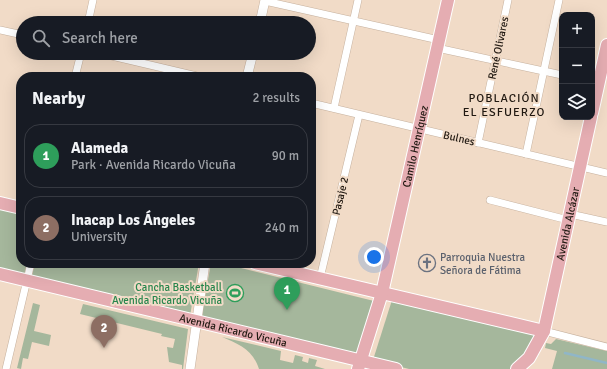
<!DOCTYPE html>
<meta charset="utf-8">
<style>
:root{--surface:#171b24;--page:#20242c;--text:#f1f3f6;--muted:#9ea1a6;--line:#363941;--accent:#96b4ce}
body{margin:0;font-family:Signika,sans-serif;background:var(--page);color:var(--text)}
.controls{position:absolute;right:12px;top:12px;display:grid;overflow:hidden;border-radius:8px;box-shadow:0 4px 16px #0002}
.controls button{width:36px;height:36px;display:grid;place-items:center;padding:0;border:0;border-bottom:1px solid var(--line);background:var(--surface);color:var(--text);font:20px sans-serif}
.you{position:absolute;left:374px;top:257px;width:14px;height:14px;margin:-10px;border:3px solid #fff;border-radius:50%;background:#1a73e8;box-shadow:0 0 0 6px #1a73e833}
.badge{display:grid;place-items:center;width:26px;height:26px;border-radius:50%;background:var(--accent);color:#fff;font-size:13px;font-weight:700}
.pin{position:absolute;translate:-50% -33px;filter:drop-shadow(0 1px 2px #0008)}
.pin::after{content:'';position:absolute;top:21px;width:14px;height:12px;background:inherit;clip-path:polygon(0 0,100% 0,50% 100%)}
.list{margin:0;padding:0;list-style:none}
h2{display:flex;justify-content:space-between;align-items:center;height:52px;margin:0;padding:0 16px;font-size:17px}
h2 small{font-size:13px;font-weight:400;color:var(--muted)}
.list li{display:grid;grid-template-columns:26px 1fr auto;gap:12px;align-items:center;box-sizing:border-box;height:64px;margin:0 8px 8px;padding:0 8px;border:1px solid var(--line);border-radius:16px}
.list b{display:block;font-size:15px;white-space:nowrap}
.list p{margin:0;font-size:13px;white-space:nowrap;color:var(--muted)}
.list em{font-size:13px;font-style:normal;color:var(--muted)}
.icon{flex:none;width:22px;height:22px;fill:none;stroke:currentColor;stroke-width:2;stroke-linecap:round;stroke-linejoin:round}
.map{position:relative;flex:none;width:607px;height:369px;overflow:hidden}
.search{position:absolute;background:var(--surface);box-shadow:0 4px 16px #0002;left:16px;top:16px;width:300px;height:44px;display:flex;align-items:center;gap:10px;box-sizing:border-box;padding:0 14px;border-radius:22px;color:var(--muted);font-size:15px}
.panel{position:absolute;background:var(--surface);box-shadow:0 4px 16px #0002;left:16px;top:72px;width:300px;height:196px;border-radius:16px}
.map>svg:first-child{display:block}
.green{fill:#a5b79c}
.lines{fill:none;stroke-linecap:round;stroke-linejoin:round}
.stream{stroke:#90b6c7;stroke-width:2.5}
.minor-casing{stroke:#c6b19e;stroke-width:8}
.tertiary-casing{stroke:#c6b19e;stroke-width:10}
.primary-casing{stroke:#fff;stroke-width:14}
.minor{stroke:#fff;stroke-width:7}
.tertiary{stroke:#fff;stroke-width:9}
.primary{stroke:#e5adb2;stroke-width:12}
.labels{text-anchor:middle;stroke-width:4;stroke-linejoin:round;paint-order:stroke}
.street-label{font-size:11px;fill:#201811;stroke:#f1dbc7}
.worship-label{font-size:11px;fill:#5b616d;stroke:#f1dbc7;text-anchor:start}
.leisure-label{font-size:11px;fill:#27864d;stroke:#f1dbc7;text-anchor:end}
.neighbourhood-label{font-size:12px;letter-spacing:1px;fill:#201811;stroke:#f1dbc7}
</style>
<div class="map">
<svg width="607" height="369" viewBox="0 0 607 369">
<rect width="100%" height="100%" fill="#f1dbc7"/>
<g class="green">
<polygon points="0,208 21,213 21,263 27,263 24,276 0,270"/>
<polygon points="35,263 199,263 190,316 31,279"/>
<polygon points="211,263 221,263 374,301 356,356 201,319"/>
<polygon points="392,300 537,334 529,351 512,369 409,369 373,360"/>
<polygon points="33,303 40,305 34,331 51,335 49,346 32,342 28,359 23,358 21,369 17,368"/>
<polygon points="83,304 188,329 183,369 182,369 182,365 169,362 167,347 173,348 175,339 161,336 162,334 80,314"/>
<path d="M222 337 281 351 280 360 293 363 295 355 303 357 302 361 308 363 309 358 317 360 315 366 325 369H259C253 350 239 344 222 337Z"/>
<polygon points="556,339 607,351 607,369 552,369 557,351 545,348 546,343 551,344"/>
</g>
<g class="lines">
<polyline class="stream" points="565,353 607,363"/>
<g class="minor-casing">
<g id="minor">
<polyline points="265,1 439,40"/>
<polyline points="88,23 93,0"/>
<polyline points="0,30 23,35"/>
<polyline points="437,48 562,75"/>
<polyline points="99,53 201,77"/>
<polyline points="75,77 81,53"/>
<polyline points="311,103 607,173"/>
<polyline points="334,108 358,0"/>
<polyline points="478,143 508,0"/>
<polyline points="526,154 559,0"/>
<polyline points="490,200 568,220"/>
<polyline points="570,214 607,222"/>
<polyline points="320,278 359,115"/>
<polyline points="544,331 607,347"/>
<polyline points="6,369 31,263"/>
</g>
</g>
<g class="tertiary-casing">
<g id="tertiary">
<polyline points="260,23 265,0"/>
<polyline points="247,77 253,53"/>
<polyline points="190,369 205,263"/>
</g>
</g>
<g class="primary-casing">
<g id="primary">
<polyline points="592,113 607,45"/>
<polyline points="0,203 21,208"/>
<polyline points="255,263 544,331"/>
<path id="s1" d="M0 274 396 369"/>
<path id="s2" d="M358 369 382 293 448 0"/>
<path id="s3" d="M517 369 529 358 544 331 591 117"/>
</g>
</g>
<use href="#minor" class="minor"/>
<use href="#tertiary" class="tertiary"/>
<use href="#primary" class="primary"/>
</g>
<defs>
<g id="church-ring" transform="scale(0.9)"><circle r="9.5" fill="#f1dbc7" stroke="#6b7280" stroke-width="1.5"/><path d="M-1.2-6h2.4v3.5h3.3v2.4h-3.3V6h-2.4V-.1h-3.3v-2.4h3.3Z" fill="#6b7280"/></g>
<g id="stadium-ring" transform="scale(0.9)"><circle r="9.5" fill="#f1dbc7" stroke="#2e9e5b" stroke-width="1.5"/><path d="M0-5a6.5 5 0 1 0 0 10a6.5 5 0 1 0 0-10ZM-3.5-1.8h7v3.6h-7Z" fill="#2e9e5b"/></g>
</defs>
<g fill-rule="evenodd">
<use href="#church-ring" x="427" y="263"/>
<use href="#stadium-ring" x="235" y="293"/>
</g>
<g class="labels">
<g class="street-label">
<text transform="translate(498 48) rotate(-78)" y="4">René Olivares</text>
<text transform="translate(459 138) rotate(13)" y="4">Bulnes</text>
<text dy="4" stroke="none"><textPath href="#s2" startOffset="230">Camilo Henríquez</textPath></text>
<text transform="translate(340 196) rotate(-77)" y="4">Pasaje 2</text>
<text dy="4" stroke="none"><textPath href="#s3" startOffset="157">Avenida Alcázar</textPath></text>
<text dy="4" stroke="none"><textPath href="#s1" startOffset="240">Avenida Ricardo Vicuña</textPath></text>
</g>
<g class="worship-label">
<text x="440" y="261">Parroquia Nuestra<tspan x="440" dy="13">Señora de Fátima</tspan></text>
</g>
<g class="leisure-label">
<text x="222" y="291">Cancha Basketball<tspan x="222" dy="13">Avenida Ricardo Vicuña</tspan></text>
</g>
<g class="neighbourhood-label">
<text x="504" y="102">POBLACIÓN<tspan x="504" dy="14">EL ESFUERZO</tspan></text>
</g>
</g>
</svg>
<div class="controls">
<button>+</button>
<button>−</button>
<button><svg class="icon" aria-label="layers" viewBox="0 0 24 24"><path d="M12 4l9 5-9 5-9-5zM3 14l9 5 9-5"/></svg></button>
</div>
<div class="you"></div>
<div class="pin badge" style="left:287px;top:310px;background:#2e9e5b">1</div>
<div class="pin badge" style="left:104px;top:348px;background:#8d6e63">2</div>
<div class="search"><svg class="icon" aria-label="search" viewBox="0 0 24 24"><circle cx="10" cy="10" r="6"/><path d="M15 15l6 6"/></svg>Search here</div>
<section class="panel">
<h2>Nearby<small>2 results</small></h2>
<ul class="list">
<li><span class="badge" style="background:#2e9e5b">1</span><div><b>Alameda</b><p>Park · Avenida Ricardo Vicuña</p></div><em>90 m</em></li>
<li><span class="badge" style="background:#8d6e63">2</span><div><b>Inacap Los Ángeles</b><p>University</p></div><em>240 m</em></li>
</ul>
</section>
</div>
